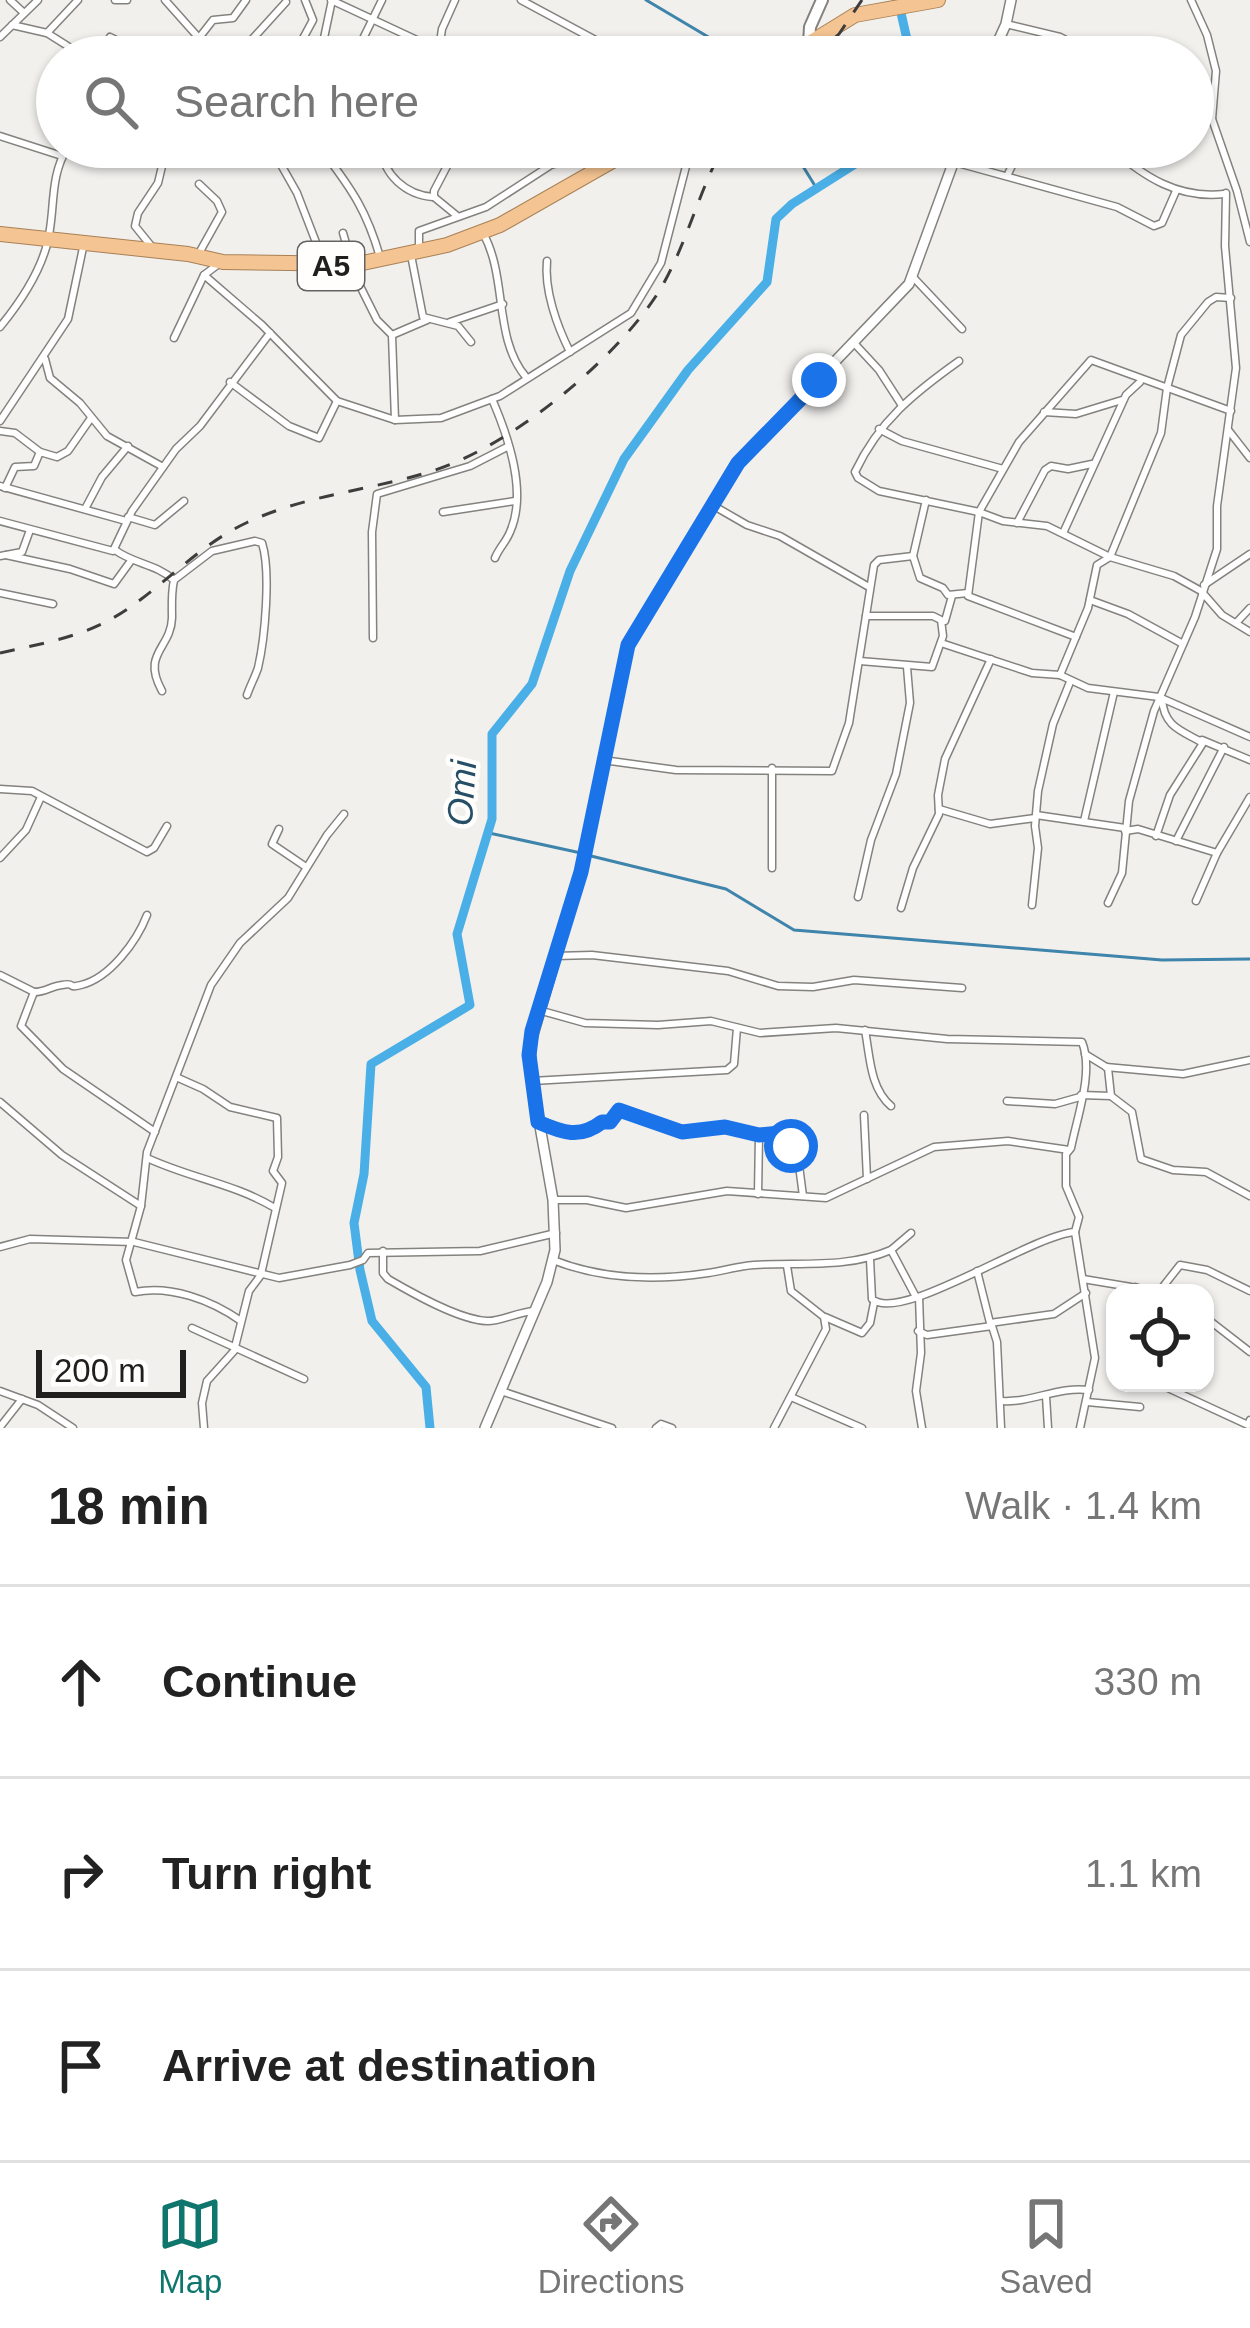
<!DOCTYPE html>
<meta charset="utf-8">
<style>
:root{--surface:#fff;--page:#f2f2f2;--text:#222;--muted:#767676;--line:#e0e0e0;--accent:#0f766e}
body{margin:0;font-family:Arial,sans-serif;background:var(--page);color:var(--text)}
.controls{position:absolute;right:36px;bottom:36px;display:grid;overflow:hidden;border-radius:24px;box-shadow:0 3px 9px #0004}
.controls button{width:108px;height:108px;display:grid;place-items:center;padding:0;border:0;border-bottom:3px solid var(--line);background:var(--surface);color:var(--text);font:60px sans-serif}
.scale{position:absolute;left:36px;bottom:30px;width:150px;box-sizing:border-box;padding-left:12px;border:6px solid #201f1e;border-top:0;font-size:33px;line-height:42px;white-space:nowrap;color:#201f1e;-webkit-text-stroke:9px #fffefc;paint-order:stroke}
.stop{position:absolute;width:36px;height:36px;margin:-27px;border:9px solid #1a73e8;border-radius:50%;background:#fff}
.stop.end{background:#1a73e8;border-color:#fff;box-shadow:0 3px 12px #0008}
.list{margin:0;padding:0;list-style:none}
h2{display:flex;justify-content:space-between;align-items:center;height:156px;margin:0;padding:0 48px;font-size:51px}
h2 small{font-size:39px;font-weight:400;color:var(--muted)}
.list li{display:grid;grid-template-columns:78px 1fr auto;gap:36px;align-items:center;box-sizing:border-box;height:192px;padding:0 48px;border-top:3px solid var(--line)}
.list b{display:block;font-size:45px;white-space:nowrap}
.list em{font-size:39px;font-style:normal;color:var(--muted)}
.icon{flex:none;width:66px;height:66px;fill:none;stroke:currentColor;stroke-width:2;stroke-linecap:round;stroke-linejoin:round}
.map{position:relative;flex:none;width:1250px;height:1428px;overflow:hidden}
.search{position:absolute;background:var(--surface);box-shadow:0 3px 9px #0004;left:36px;right:36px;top:36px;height:132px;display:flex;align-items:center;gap:30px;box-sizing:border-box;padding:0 42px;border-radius:66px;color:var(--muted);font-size:45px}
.sheet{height:732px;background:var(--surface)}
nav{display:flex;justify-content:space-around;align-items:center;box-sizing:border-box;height:168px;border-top:3px solid var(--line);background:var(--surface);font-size:33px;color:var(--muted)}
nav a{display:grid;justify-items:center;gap:6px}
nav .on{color:var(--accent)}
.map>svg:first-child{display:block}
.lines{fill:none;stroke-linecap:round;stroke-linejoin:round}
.stream{stroke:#3e84ab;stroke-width:3}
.river{stroke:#4bafe7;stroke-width:9}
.minor-casing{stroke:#83827e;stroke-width:9}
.tertiary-casing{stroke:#83827e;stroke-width:12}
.secondary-casing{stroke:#83827e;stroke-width:14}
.trunk-casing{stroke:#a88157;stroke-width:16}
.minor{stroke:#fff;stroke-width:6}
.tertiary{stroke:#fff;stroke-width:9}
.secondary{stroke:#fff;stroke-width:10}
.trunk{stroke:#f4c492;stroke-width:14}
.rail{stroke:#3f3d3c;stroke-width:3;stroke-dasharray:15 15;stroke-linecap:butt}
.route{stroke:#1a73e8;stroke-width:15}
.labels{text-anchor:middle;stroke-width:9;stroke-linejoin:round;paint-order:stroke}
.shield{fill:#fffefc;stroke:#636261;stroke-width:3}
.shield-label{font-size:30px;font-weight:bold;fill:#201f1e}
.water-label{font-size:36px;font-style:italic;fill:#264f67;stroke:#fffefc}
</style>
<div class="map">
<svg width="1250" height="1428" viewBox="0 0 1250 1428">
<rect width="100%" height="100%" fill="#f2f0ed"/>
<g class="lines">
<g class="stream">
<polyline points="646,0 742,57"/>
<polyline points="791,147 817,189"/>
<polyline points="489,833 581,853"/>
<polyline points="591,856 726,889 794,930 1162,960 1250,959"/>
</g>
<g class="river">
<polyline points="901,13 911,57"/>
<polyline points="430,1428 426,1387 372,1321 360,1270 354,1223 364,1174 371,1064 470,1005 457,934 492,819 492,734 532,684 570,571 624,459 688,370 767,282 776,219 792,204 882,147"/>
</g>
<g class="minor-casing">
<g id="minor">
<polyline points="10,0 24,13"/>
<polyline points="78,0 47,33 85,57"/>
<polyline points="115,0 127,0"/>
<polyline points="165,0 198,37 227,57"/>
<polyline points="331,0 434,48 510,57"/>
<polyline points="521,0 627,57"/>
<polyline points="1191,0 1207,35 1216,71 1212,119 1237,191 1250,242"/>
<polyline points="1006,24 1060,37 1099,57"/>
<polyline points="12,25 47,33"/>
<polyline points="0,37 38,0"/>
<polyline points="439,49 442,29 455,0"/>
<polyline points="98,57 110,37 150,57"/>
<polyline points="184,57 213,20 233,18 246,0"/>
<polyline points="236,57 286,2"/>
<polyline points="293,57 313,20 305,0"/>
<polyline points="320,57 332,0"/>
<polyline points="354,57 382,0"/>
<polyline points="1193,111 1212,119"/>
<polyline points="0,136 62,156"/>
<polyline points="141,147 164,158 158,183 138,213 135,226 152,247"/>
<polyline points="271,147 297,193 324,263"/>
<path d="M327 147 325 154C353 191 367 212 380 257"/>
<path d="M381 147C383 175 406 195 433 197"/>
<path d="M1110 147C1144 177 1178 199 1224 194"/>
<polyline points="456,149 474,162"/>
<polyline points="954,162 1117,207 1154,226 1162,223 1176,191"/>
<polyline points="1008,174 1021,147"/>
<polyline points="456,215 434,197 434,191 457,147"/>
<polyline points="343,233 352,264"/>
<path d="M483 233C508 278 493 338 526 377"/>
<polyline points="419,252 419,231 486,207 551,165 614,147"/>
<polyline points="198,255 222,212 217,201 199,184"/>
<polyline points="411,255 423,317 458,326 471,342"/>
<path d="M547 261C544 290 557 326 570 352"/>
<polyline points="220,263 204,275 262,325 337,401 395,420 441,418 500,396 631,313 661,263 691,147"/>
<polyline points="351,268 377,320 392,335 395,420"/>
<polyline points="912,276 962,329"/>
<polyline points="450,322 503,304"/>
<path d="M0 327C18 305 36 279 45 251 57 217 47 179 68 147"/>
<polyline points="392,335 427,320"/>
<polyline points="174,338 204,275"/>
<polyline points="854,343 879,370 901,404"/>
<polyline points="45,359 50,378 80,403 107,436 163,467"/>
<path d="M959 361C914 393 879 421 855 472L858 478 879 491 979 512 1003 521 1047 526 1110 557 1174 576 1201 591 1222 615 1250 632"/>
<polyline points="230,382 289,426 319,438 337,401"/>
<path d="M492 399C508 436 528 492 510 532 506 542 499 548 495 558"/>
<polyline points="1044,412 1076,414 1122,400"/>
<polyline points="0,421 68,319 84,243"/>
<polyline points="879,429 902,441 1003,469"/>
<polyline points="0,431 15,433 40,452"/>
<polyline points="1229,431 1250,458"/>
<polyline points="0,486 126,521"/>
<polyline points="5,488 15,467 34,466 40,452 57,457 68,451 91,418"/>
<polyline points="714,506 747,525 780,536 869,587"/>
<polyline points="85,509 102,477 128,446"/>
<polyline points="443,512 515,501"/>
<polyline points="128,517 155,525 184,501"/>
<polyline points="0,521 113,551 132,511 176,449 200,426 270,333"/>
<polyline points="1017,523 1045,470 1051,466 1068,469 1092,464"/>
<polyline points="1064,531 1126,395 1140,382"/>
<path d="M115 550C134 564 156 564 174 580 171 594 172 605 172 618 171 649 141 653 162 691"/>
<polyline points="6,555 70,569 114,584 130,562"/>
<polyline points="0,556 22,552 30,530"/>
<polyline points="913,556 920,578 943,588 948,595 968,593"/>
<path d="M174 580 212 551 255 541 262 543C271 571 265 638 258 668 255 677 250 686 247 695"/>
<polyline points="1204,585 1250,554"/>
<polyline points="0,593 53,604"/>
<polyline points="1090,600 1128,614 1183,644"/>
<polyline points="945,621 952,596"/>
<polyline points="1236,623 1250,608"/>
<polyline points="1076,637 968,596 979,512 1019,442 1091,360 1231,411"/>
<polyline points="373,638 372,532 377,494 470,466 507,447"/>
<polyline points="941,643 1032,673 1060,675 1088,688 1159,697 1250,737"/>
<polyline points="860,661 932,667 943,636 941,620 933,616 866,616"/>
<polyline points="1060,675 1088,608 1097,565 1110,557 1161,433 1167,388 1181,335 1208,302 1216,297 1231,298"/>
<polyline points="1202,740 1250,760"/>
<polyline points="603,760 676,770 832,771 849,723 874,565 879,560 913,556 926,500"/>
<polyline points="0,789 32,791 147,852 154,848 167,826"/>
<polyline points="939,809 990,824 1035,818"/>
<polyline points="1036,815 1125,828"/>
<polyline points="1084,821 1114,692"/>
<polyline points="279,829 272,844 306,867"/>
<polyline points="1125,831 1138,829 1217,853"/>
<path d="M1156 836 1170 795 1203 743C1183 731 1164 728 1162 699"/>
<polyline points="1176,841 1224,747"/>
<polyline points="0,858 26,830 41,797"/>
<polyline points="772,868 772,768"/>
<polyline points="858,897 871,840 896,774 910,703 907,667"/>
<polyline points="1196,901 1217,853 1250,797"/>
<polyline points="1108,903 1122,873 1129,801 1154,711 1195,617 1217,549 1217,506 1236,368 1225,246 1226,193"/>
<polyline points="1032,905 1038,848 1035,826 1038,791 1053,724 1070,682"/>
<polyline points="901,908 913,868 939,814 938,795 945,759 991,659"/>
<polyline points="555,956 592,955 728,971 778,986 813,987 854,980 962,988"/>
<polyline points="0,975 34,992 21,1026 63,1069 155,1132"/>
<path d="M34 992C46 992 51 986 62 985 77 982 66 989 81 985 110 978 137 941 147 915"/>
<path d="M542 1011 585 1023 658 1025 711 1021 760 1033 836 1028 947 1039 1082 1042C1094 1072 1077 1117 1071 1148L1066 1154V1186L1079 1217 1075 1232C1031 1235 901 1324 872 1299L870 1259"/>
<path d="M865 1030C870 1057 870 1088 891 1106"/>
<polyline points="1085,1054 1108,1068 1111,1096 1132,1112 1141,1159 1173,1170 1206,1172 1250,1196"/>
<polyline points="1106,1067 1183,1074 1250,1060"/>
<polyline points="176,1077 203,1089 230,1107 277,1118 278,1157 273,1171 282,1183 261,1274"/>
<polyline points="532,1081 727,1070 734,1064 737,1028"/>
<polyline points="1081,1095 1111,1096"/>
<polyline points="1007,1101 1055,1104 1080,1097"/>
<polyline points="0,1102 62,1155 141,1206"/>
<polyline points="864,1115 867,1179"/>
<path d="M541 1123C557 1130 575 1139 592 1130 598 1127 603 1123 610 1122L619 1110 682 1132 725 1127 759 1135 780 1133 798 1158 803 1196"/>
<path d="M147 1158C190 1178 235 1184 275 1208"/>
<polyline points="758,1194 759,1135"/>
<polyline points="555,1200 587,1200 626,1208 727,1191 826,1198 934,1147 1008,1141 1069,1150"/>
<polyline points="1075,1232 1095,1358 1080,1428"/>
<polyline points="0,1247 30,1239 134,1242 279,1278 350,1265 363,1260 368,1253 480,1251 556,1233"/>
<polyline points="891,1250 911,1233"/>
<path d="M383 1251V1273L388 1279C412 1293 459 1320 487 1321 498 1322 518 1312 534 1311"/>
<path d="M553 1260C603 1280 655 1281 708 1273 723 1271 738 1266 754 1265 800 1262 846 1269 891 1250L916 1297"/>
<polyline points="977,1271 990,1323 1054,1314 1086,1293"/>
<polyline points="1083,1279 1131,1287 1131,1293"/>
<polyline points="1135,1287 1153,1293"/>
<polyline points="1158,1293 1180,1265 1207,1270 1250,1291"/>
<polyline points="919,1297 921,1353 916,1391 922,1428"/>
<polyline points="825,1317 862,1333 870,1323 874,1303"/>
<polyline points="1205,1317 1250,1352"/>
<path d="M241 1321C211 1300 171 1285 135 1292L126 1260 141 1206 147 1152 211 985 240 943 288 898 327 835 344 814"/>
<polyline points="192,1328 304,1379"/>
<polyline points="918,1331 927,1335 992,1326 997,1342 1001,1428"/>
<polyline points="1113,1367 1115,1368"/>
<polyline points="1157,1383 1248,1425 1250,1420"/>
<polyline points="0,1391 38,1405 73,1428"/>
<polyline points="501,1391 612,1428"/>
<polyline points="1046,1396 1048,1428"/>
<polyline points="791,1397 862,1428"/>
<path d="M1001 1401C1032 1403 1058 1386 1089 1390"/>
<polyline points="1087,1402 1140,1407"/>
<polyline points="0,1427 22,1399"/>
<polyline points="204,1428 202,1403 207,1381 234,1351 249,1291 261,1275"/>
<polyline points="656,1428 661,1424 672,1428"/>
<polyline points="774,1428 826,1329 824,1317 791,1291 787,1266"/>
</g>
</g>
<g class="tertiary-casing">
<g id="tertiary">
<polyline points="991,57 1006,24 1011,0"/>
<polyline points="485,1428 547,1282 555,1250 553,1200 532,1081 530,1045 581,871 628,645 738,463 909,284 959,147"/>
</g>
</g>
<g class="secondary-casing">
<polyline id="secondary" points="809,43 810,27 822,0"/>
</g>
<g class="trunk-casing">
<g id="trunk">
<polyline points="787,57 855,15 938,0"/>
<polyline points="0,234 188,254 223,262 358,264 447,245 500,225 637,147"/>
</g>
</g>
<use href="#minor" class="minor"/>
<use href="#tertiary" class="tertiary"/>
<use href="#secondary" class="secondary"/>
<use href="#trunk" class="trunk"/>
<g class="rail">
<polyline points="814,57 839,34 862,0"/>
<path d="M0 653C39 644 78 638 113 618 160 591 195 547 246 523 305 495 367 491 429 472 507 449 611 364 656 296 685 251 697 195 723 147"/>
</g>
</g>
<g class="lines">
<path class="route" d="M791 1146 780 1133 759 1135 725 1127 682 1132 619 1110 610 1122H602C580 1139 563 1133 538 1122L529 1055 532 1031 581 872 628 645 738 463 819 380"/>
</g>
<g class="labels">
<rect class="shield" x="298" y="242" width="66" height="48" rx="9"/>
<g class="shield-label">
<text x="331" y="276">A5</text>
</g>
<g class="water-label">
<text transform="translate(461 793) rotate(-86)" y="13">Omi</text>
</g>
</g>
</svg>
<div class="controls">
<button><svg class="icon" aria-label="locate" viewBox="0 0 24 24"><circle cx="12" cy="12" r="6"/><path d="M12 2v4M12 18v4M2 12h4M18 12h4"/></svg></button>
</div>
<div class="scale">200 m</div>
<div class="stop" style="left:791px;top:1146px"></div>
<div class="stop end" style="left:819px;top:380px"></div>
<div class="search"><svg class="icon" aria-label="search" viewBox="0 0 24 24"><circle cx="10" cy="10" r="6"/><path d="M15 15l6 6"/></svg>Search here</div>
</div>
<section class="sheet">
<h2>18 min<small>Walk · 1.4 km</small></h2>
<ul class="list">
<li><svg class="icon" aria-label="ahead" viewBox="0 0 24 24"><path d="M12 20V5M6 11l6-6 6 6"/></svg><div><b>Continue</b></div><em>330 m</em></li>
<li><svg class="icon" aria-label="right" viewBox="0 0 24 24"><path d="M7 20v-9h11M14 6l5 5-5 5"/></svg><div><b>Turn right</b></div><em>1.1 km</em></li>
<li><svg class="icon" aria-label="arrive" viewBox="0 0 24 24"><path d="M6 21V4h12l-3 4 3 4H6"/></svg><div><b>Arrive at destination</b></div></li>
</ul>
</section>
<nav>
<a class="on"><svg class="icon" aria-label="map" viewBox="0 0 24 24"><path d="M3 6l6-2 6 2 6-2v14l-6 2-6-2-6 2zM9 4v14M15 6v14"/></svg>Map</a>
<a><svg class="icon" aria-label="directions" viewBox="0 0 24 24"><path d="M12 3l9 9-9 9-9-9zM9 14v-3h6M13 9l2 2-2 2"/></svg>Directions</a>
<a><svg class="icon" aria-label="saved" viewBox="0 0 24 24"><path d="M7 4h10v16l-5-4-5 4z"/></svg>Saved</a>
</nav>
